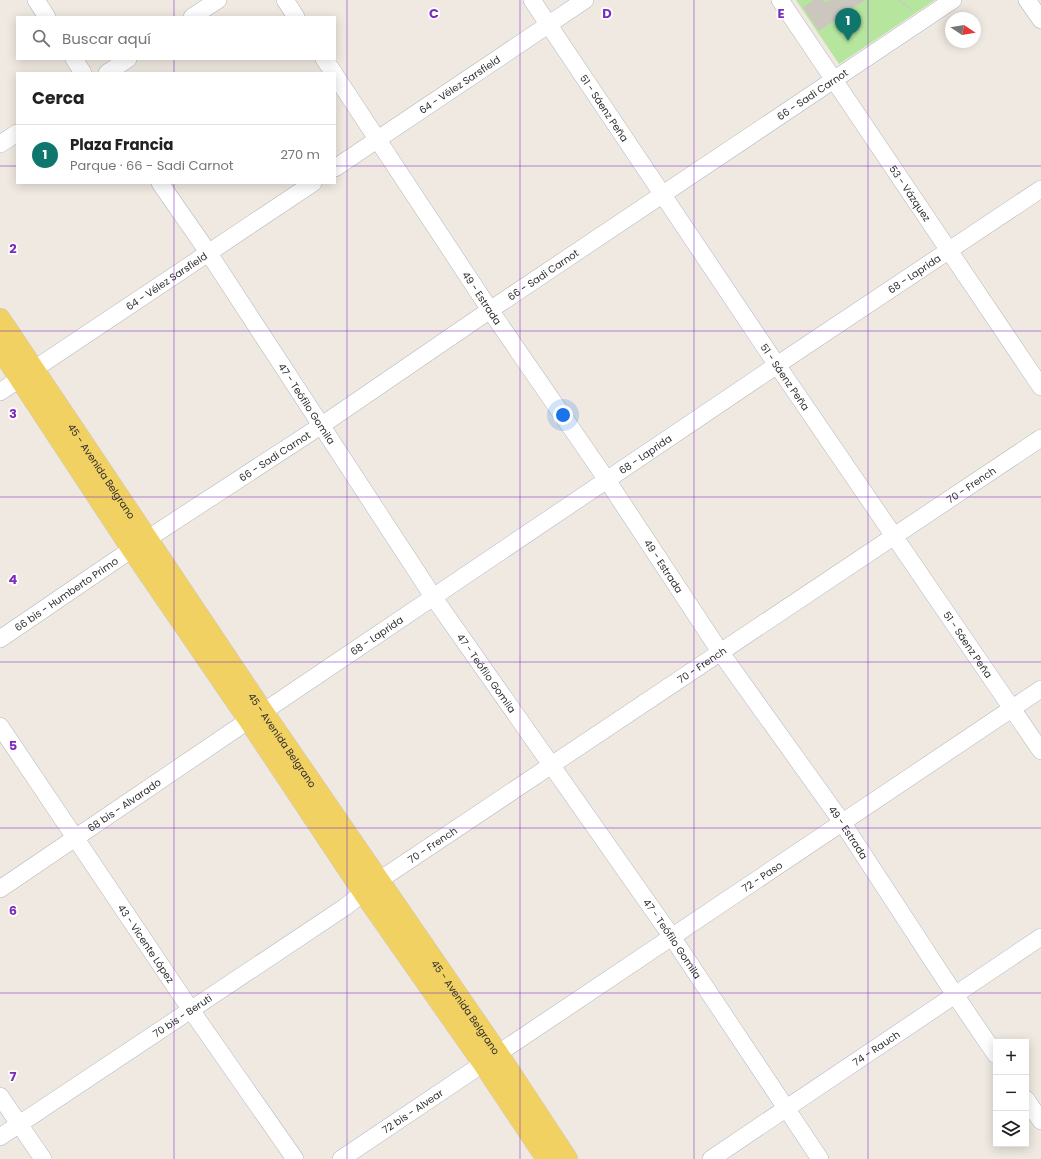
<!DOCTYPE html>
<html lang="es">
<meta charset="utf-8">
<style>
:root{--surface:#fff;--page:#f6f6f6;--text:#222;--muted:#767676;--line:#e0e0e0;--accent:#0f766e}
body{margin:0;font-family:Poppins,sans-serif;background:var(--page);color:var(--text)}
.controls{position:absolute;right:12px;bottom:12px;display:grid;overflow:hidden;border-radius:0px;box-shadow:0 2px 10px #0003}
.controls button{width:36px;height:36px;display:grid;place-items:center;padding:0;border:0;border-bottom:1px solid var(--line);background:var(--surface);color:var(--text);font:20px sans-serif}
.compass{position:absolute;left:945px;top:12px;width:36px;height:36px;border-radius:50%;background:var(--surface);box-shadow:0 2px 10px #0003;rotate:102deg}
.you{position:absolute;left:563px;top:415px;width:14px;height:14px;margin:-10px;border:3px solid #fff;border-radius:50%;background:#1a73e8;box-shadow:0 0 0 6px #1a73e833}
.badge{display:grid;place-items:center;width:26px;height:26px;border-radius:50%;background:var(--accent);color:#fff;font-size:13px;font-weight:700}
.pin{position:absolute;translate:-50% -33px;filter:drop-shadow(0 1px 2px #0008)}
.pin::after{content:'';position:absolute;top:21px;width:14px;height:12px;background:inherit;clip-path:polygon(0 0,100% 0,50% 100%)}
.list{margin:0;padding:0;list-style:none}
h2{display:flex;justify-content:space-between;align-items:center;height:52px;margin:0;padding:0 16px;font-size:17px}
h2 small{font-size:13px;font-weight:400;color:var(--muted)}
.list li{display:grid;grid-template-columns:26px 1fr auto;gap:12px;align-items:center;box-sizing:border-box;height:60px;padding:0 16px;border-top:1px solid var(--line)}
.list b{display:block;font-size:15px;white-space:nowrap}
.list p{margin:0;font-size:13px;white-space:nowrap;color:var(--muted)}
.list em{font-size:13px;font-style:normal;color:var(--muted)}
.icon{flex:none;width:22px;height:22px;fill:none;stroke:currentColor;stroke-width:2;stroke-linecap:round;stroke-linejoin:round}
.map{position:relative;flex:none;width:1041px;height:1159px;overflow:hidden}
.search{position:absolute;background:var(--surface);box-shadow:0 2px 10px #0003;left:16px;top:16px;width:320px;height:44px;display:flex;align-items:center;gap:10px;box-sizing:border-box;padding:0 14px;border-radius:0px;color:var(--muted);font-size:15px}
.panel{position:absolute;background:var(--surface);box-shadow:0 2px 10px #0003;left:16px;top:72px;width:320px;height:112px;border-radius:0px}
.map>svg:first-child{display:block}
.green{fill:#b6e59e}
.building{fill:#cbc7bf}
.lines{fill:none;stroke-linecap:round;stroke-linejoin:round}
.minor-casing{stroke:#b4b7c1;stroke-width:18}
.major-casing{stroke:#c9c9c9;stroke-width:22}
.path{stroke:#c9c9c9;stroke-width:2;stroke-dasharray:3 2;stroke-linecap:butt}
.minor{stroke:#fff;stroke-width:17}
.major{stroke:#f2d163;stroke-width:21}
.grid{fill:none;stroke:#7b2cbf;stroke-width:1;stroke-opacity:0.55}
.labels{text-anchor:middle;stroke-width:3.5;stroke-linejoin:round;paint-order:stroke}
.street-label{font-size:10px;fill:#2e2e2e;stroke:#fff}
.grid-label{font-size:13px;text-anchor:middle;font-weight:bold;fill:#7b2cbf;stroke:#fff;stroke-width:3.5;stroke-linejoin:round;paint-order:stroke}
</style>
<div class="map">
<svg width="1041" height="1159" viewBox="0 0 1041 1159">
<rect width="100%" height="100%" fill="#efe9e1"/>
<polygon class="green" points="796,0 935,0 839,64"/>
<polygon class="building" points="814,0 823,0 826,3 830,0 865,0 819,31 803,7"/>
<g class="lines">
<g class="minor-casing">
<g id="minor">
<polyline points="36,0 47,17"/>
<polyline points="285,0 296,17"/>
<path id="s1" d="M532 0 777 365 1041 751"/>
<path id="s2" d="M780 0 1041 387"/>
<polyline points="1027,0 1041,20"/>
<polyline points="192,17 218,0"/>
<polyline points="74,59 83,73"/>
<polyline points="324,59 334,73"/>
<polyline points="107,73 128,59"/>
<path id="s3" d="M335 75 490 310 607 480 721 653 842 822 955 995 996 1055"/>
<polyline points="0,144 17,133"/>
<path id="s4" d="M335 168 585 0"/>
<path id="s5" d="M160 183 208 252 434 598 672 937 820 1159"/>
<path id="s6" d="M0 392 313 183"/>
<path id="s7" d="M0 639 132 549 322 425 490 310 953 0"/>
<path id="s8" d="M0 726 191 1010 295 1159"/>
<path id="s9" d="M0 889 249 720 263 712 777 365 1041 189"/>
<polyline points="0,1096 43,1159"/>
<polyline points="1026,1099 1041,1121"/>
<path id="s10" d="M0 1137 345 907 378 881 1041 438"/>
<path id="s11" d="M341 1159 1041 689"/>
<path id="s12" d="M711 1159 1041 937"/>
</g>
</g>
<g class="major-casing">
<g id="major">
<path id="s13" d="M0 319 263 712 498 1054 567 1159"/>
<polyline points="0,348 132,549 249,720 364,893 483,1063 547,1159"/>
</g>
</g>
<polyline class="path" points="899,0 912,10"/>
<use href="#minor" class="minor"/>
<use href="#major" class="major"/>
</g>
<path class="grid" d="M174 0V17M347 0V1159M520 0V1159M694 0V1159M868 0V1159M174 59V73M0 166H17M335 166H1041M174 183V1159M0 331H1041M0 497H1041M0 662H1041M0 828H1041M0 993H1041"/>
<g class="labels">
<g class="street-label">
<text dy="4" stroke="none"><textPath href="#s4" startOffset="150">64 - Vélez Sarsfield</textPath></text>
<text dy="4" stroke="none"><textPath href="#s7" startOffset="978">66 - Sadi Carnot</textPath></text>
<text dy="4" stroke="none"><textPath href="#s1" startOffset="130">51 - Sáenz Peña</textPath></text>
<text dy="4" stroke="none"><textPath href="#s2" startOffset="233">53 - Vázquez</textPath></text>
<text dy="4" stroke="none"><textPath href="#s7" startOffset="654">66 - Sadi Carnot</textPath></text>
<text dy="4" stroke="none"><textPath href="#s9" startOffset="1102">68 - Laprida</textPath></text>
<text dy="4" stroke="none"><textPath href="#s6" startOffset="200">64 - Vélez Sarsfield</textPath></text>
<text dy="4" stroke="none"><textPath href="#s3" startOffset="267">49 - Estrada</textPath></text>
<text dy="4" stroke="none"><textPath href="#s1" startOffset="454">51 - Sáenz Peña</textPath></text>
<text dy="4" stroke="none"><textPath href="#s5" startOffset="265">47 - Teófilo Gomila</textPath></text>
<text dy="4" stroke="none"><textPath href="#s9" startOffset="778">68 - Laprida</textPath></text>
<text dy="4" stroke="none"><textPath href="#s7" startOffset="330">66 - Sadi Carnot</textPath></text>
<text dy="4" stroke="none"><textPath href="#s13" startOffset="183">45 - Avenida Belgrano</textPath></text>
<text dy="4" stroke="none"><textPath href="#s10" startOffset="1170">70 - French</textPath></text>
<text dy="4" stroke="none"><textPath href="#s3" startOffset="591">49 - Estrada</textPath></text>
<text dy="4" stroke="none"><textPath href="#s7" startOffset="80">66 bis - Humberto Primo</textPath></text>
<text dy="4" stroke="none"><textPath href="#s9" startOffset="454">68 - Laprida</textPath></text>
<text dy="4" stroke="none"><textPath href="#s1" startOffset="778">51 - Sáenz Peña</textPath></text>
<text dy="4" stroke="none"><textPath href="#s10" startOffset="846">70 - French</textPath></text>
<text dy="4" stroke="none"><textPath href="#s5" startOffset="589">47 - Teófilo Gomila</textPath></text>
<text dy="4" stroke="none"><textPath href="#s13" startOffset="507">45 - Avenida Belgrano</textPath></text>
<text dy="4" stroke="none"><textPath href="#s9" startOffset="150">68 bis - Alvarado</textPath></text>
<text dy="4" stroke="none"><textPath href="#s3" startOffset="915">49 - Estrada</textPath></text>
<text dy="4" stroke="none"><textPath href="#s10" startOffset="522">70 - French</textPath></text>
<text dy="4" stroke="none"><textPath href="#s11" startOffset="507">72 - Paso</textPath></text>
<text dy="4" stroke="none"><textPath href="#s5" startOffset="913">47 - Teófilo Gomila</textPath></text>
<text dy="4" stroke="none"><textPath href="#s8" startOffset="262">43 - Vicente López</textPath></text>
<text dy="4" stroke="none"><textPath href="#s13" startOffset="831">45 - Avenida Belgrano</textPath></text>
<text dy="4" stroke="none"><textPath href="#s10" startOffset="219">70 bis - Beruti</textPath></text>
<text dy="4" stroke="none"><textPath href="#s12" startOffset="199">74 - Rauch</textPath></text>
<text dy="4" stroke="none"><textPath href="#s11" startOffset="86">72 bis - Alvear</textPath></text>
</g>
</g>
<g class="grid-label">
<text x="434" y="18">C</text>
<text x="607" y="18">D</text>
<text x="781" y="18">E</text>
<text x="13" y="253">2</text>
<text x="13" y="418">3</text>
<text x="13" y="584">4</text>
<text x="13" y="750">5</text>
<text x="13" y="915">6</text>
<text x="13" y="1081">7</text>
</g>
</svg>
<div class="controls">
<button>+</button>
<button>−</button>
<button><svg class="icon" aria-label="layers" viewBox="0 0 24 24"><path d="M12 4l9 5-9 5-9-5zM3 14l9 5 9-5"/></svg></button>
</div>
<svg class="compass" viewBox="-18 -18 36 36"><path d="M0-13l5 13h-10z" fill="#e53935"/><path d="M0 13l5-13h-10z" fill="#767676"/></svg>
<div class="you"></div>
<div class="pin badge" style="left:848px;top:41px">1</div>
<div class="search"><svg class="icon" aria-label="search" viewBox="0 0 24 24"><circle cx="10" cy="10" r="6"/><path d="M15 15l6 6"/></svg>Buscar aquí</div>
<section class="panel">
<h2>Cerca<small></small></h2>
<ul class="list">
<li><span class="badge">1</span><div><b>Plaza Francia</b><p>Parque · 66 - Sadi Carnot</p></div><em>270 m</em></li>
</ul>
</section>
</div>
